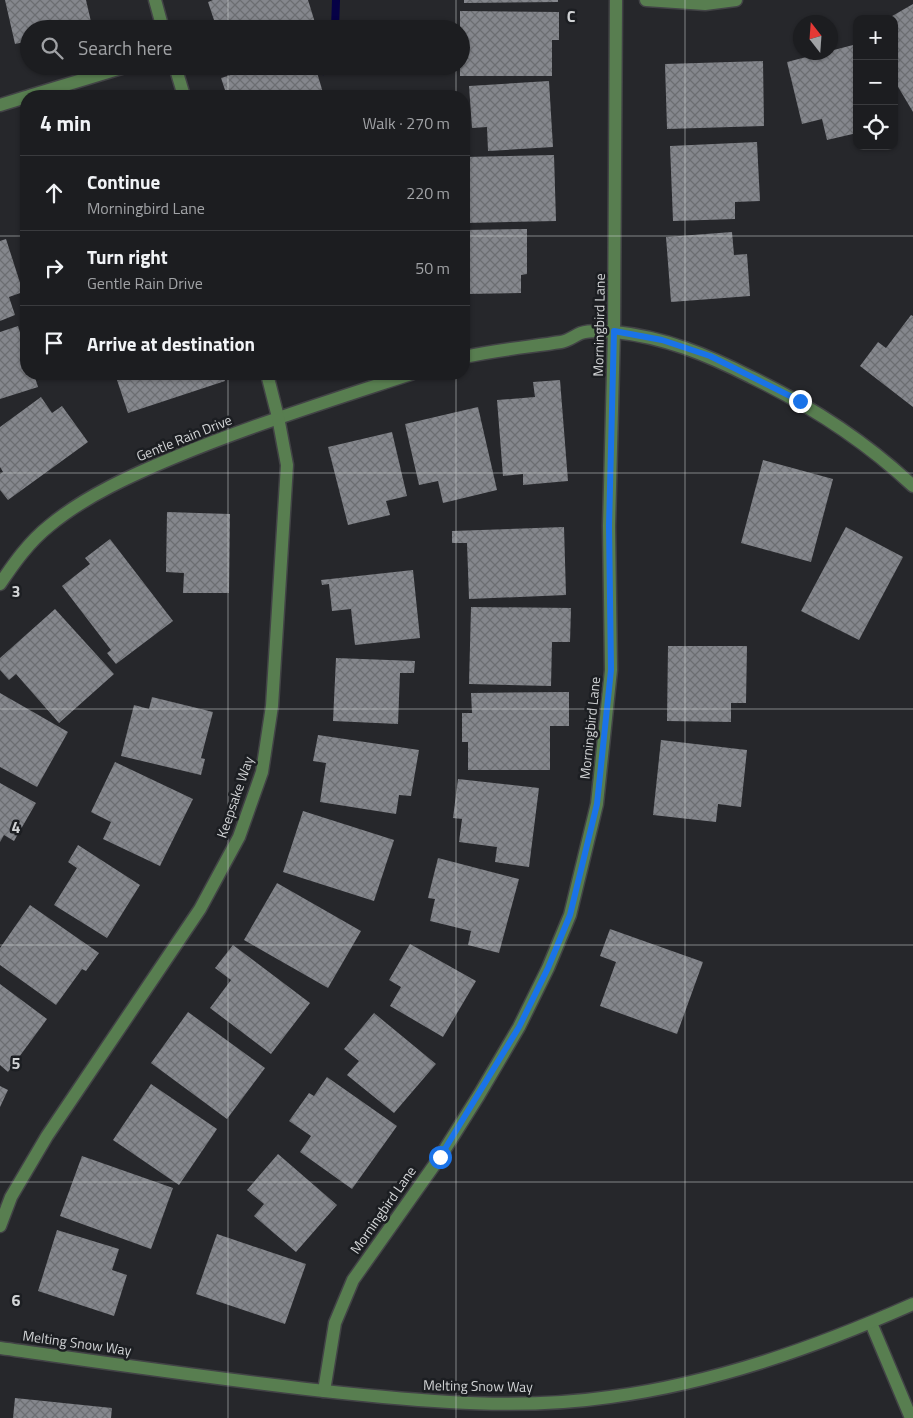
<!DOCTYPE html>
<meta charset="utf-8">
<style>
:root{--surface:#1c1d20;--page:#252629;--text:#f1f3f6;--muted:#a0a2a5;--line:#3a3b3e}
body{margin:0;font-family:"Titillium Web",sans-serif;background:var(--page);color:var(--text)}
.controls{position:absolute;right:15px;top:15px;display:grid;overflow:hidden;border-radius:10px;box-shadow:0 1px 4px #0004}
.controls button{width:45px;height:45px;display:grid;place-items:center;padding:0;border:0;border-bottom:1px solid var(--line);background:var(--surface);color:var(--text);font:25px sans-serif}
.compass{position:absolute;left:793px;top:15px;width:45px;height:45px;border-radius:50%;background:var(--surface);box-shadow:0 1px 4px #0004;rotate:343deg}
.stop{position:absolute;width:15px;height:15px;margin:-11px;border:4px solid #1a73e8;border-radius:50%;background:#fff}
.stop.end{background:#1a73e8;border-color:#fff;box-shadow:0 1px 5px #0008}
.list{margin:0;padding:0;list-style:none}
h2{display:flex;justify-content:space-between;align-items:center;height:65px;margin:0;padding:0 20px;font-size:21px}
h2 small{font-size:16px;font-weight:400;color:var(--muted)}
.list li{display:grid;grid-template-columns:32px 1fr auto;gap:15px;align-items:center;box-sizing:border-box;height:75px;padding:0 20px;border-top:1px solid var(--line)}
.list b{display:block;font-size:19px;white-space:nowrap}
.list p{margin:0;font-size:16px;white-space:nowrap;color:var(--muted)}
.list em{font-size:16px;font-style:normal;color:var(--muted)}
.icon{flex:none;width:28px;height:28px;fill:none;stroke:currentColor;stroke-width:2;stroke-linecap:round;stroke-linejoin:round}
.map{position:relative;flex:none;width:913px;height:1418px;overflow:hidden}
.search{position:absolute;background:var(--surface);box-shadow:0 1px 4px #0004;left:20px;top:20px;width:450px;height:55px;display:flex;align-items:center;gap:12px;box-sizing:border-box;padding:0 18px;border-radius:28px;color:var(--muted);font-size:19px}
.panel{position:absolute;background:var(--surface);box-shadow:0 1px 4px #0004;left:20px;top:90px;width:450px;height:290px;border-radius:20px}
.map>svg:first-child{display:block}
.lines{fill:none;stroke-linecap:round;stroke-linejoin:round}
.stream{stroke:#060146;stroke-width:8}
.building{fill:url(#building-cross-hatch)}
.minor-casing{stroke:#424346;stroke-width:15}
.minor{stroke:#587e50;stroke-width:12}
.route{stroke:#1a73e8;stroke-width:6}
.grid{fill:none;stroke:#d2d4d6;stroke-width:1;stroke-opacity:0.55}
.labels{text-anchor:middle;stroke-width:5;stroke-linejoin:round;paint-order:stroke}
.street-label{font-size:14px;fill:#d2d4d6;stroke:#1c1e22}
.grid-label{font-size:16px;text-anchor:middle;font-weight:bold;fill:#d2d4d6;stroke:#1c1e22;stroke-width:5;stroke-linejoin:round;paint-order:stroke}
</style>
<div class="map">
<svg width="913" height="1418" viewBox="0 0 913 1418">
<defs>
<pattern id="building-cross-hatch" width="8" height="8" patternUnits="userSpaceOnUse" patternTransform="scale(1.25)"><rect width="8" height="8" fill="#85878d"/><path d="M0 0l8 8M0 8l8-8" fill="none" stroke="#6c6e72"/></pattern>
</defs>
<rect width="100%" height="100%" fill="#26272b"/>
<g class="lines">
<g class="stream">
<polyline points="335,29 336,0"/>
<polyline points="323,71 325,66"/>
</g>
</g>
<g class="building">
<polygon points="5,0 86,0 92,26 80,29 29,29 29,41 15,44"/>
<polygon points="213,0 308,0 317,29 217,29 208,2"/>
<polygon points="464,0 558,0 558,2 464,3"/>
<polygon points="913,4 913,112 894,80 894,19 887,19"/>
<polygon points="460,11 559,12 559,40 552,40 552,76 460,76"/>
<polygon points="857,44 857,133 827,140 822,119 802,124 787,62"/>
<polygon points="763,61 764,126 667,129 665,64"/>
<polygon points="259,66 315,66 324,96 227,96 221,78"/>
<polygon points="549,81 553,147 488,151 487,127 472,128 469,86"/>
<polygon points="757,142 760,201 735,202 735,219 673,221 670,146"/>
<polygon points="554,155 556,221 464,223 464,157"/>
<polygon points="527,229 527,274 521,275 521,293 464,294 464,230"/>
<polygon points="732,232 734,255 747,254 750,296 671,302 666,237"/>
<polygon points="6,239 23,292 9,297 15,315 0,321 0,241"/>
<polygon points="911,315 913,316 913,407 860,366 878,342 886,348"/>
<polygon points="18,326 26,351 26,374 34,374 38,387 0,399 0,332"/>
<polygon points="115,374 222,374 225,381 128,413"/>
<polygon points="560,380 568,481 523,485 523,474 503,476 497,400 535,397 533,382"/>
<polygon points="41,397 52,413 62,406 88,442 8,500 0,490 0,474 3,472 0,467 0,427"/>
<polygon points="478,407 497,490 443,503 438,481 419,485 405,424"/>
<polygon points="392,432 407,496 386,501 390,515 348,525 328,447"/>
<polygon points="763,460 833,479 811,562 741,543"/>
<polygon points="167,512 230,514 229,593 183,593 184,573 166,572"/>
<polygon points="564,527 566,595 469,599 467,543 452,543 452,531"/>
<polygon points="846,527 903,557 859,640 801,611"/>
<polygon points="110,539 173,621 116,664 107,653 111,650 62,586 90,564 85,558"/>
<polygon points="413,570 420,638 355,645 351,609 332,611 329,584 322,585 321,580"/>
<polygon points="471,607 571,608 570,642 552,642 551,686 469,684"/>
<polygon points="55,609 114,674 59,723 16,674 9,680 0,670 0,658"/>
<polygon points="668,646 747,646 746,703 731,703 731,722 667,721"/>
<polygon points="336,658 415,661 414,673 400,673 398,724 333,721"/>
<polygon points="569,692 569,726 550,726 550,770 468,770 468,742 462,742 462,713 472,713 471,693"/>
<polygon points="0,693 68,732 37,787 0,767"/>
<polygon points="152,697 213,712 201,758 205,759 201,775 121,756 134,705 149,709"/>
<polygon points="318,735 419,750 411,796 399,795 396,814 320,802 326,763 313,761"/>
<polygon points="661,740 747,750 741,807 718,804 716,822 653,815"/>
<polygon points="115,762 193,799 160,866 103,839 111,822 91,812"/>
<polygon points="458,779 539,788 529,867 495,862 497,847 459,842 462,819 453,818"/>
<polygon points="0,783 36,803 14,841 4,835 0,842"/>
<polygon points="303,811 394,840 374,901 283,872"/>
<polygon points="78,845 140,885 107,938 54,905 77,868 68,862"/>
<polygon points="438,858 519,879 499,953 468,945 471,931 430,921 435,899 428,898"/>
<polygon points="277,883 361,931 328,988 244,940"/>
<polygon points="30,905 99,953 86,971 82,969 56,1005 0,965 0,948"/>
<polygon points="610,929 703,962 677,1034 600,1006 616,962 600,956"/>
<polygon points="410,944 476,981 443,1037 390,1006 401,987 389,980"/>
<polygon points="233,945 310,1003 271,1054 210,1008 231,980 215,968"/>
<polygon points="0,984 47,1019 8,1072 0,1065"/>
<polygon points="188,1012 265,1068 227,1119 151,1063"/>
<polygon points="374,1013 436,1064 394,1113 347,1075 359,1061 344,1049"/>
<polygon points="327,1077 397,1126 352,1189 300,1152 311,1136 289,1121 309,1093 314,1096"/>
<polygon points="151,1084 217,1129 179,1185 113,1140"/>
<polygon points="0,1086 8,1090 0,1107"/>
<polygon points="278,1154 337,1205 296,1252 254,1216 264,1204 247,1190"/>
<polygon points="82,1156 173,1188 151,1249 60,1216"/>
<polygon points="57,1230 119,1249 112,1270 127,1275 114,1316 38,1291"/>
<polygon points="217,1234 306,1264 285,1324 196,1294"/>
<polygon points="15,1398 112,1408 111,1418 13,1418"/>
</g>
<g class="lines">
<g class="minor-casing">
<g id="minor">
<polyline points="155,0 163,29"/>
<polyline points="646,0 705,4 736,0"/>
<polyline points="175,66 184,96"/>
<polyline points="29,96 128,66"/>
<polyline points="0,105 26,97"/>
<path d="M464 357C496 350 528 347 561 342 568 341 574 336 581 333 590 330 606 331 615 332 664 337 708 355 751 377 811 406 864 440 913 486"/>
<path d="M0 584C14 563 29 542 49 526 85 496 132 475 175 457 252 425 332 400 411 374"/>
<polyline points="0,1226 11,1197 47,1136 200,909 239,837 262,772 272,706 287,465 278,417 267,374"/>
<polyline points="871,1323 911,1418"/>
<path d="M0 1348C114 1364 229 1381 343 1393 431 1402 521 1410 610 1397 715 1383 816 1347 913 1304"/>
<polyline points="324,1391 335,1323 353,1280 440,1157 479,1095 519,1027 548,968 570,915 597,804 611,670 609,526 614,331 616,0"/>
</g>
</g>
<use href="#minor" class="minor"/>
</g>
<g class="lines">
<polyline class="route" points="440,1157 519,1027 548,968 570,915 597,804 611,670 609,526 614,331 662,340 710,356 800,401"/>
</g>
<path class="grid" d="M228 0V29M456 0V29M685 0V1418M228 66V96M456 66V96M0 236H26M464 236H913M228 374V1418M456 374V1418M0 473H913M0 709H913M0 945H913M0 1182H913"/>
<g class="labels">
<g class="street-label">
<text transform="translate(599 325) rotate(-89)" y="5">Morningbird Lane</text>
<text transform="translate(184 438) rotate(-22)" y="5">Gentle Rain Drive</text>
<text transform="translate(590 728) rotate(-84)" y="5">Morningbird Lane</text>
<text transform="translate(235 797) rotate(-71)" y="5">Keepsake Way</text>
<text transform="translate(383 1210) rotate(-55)" y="5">Morningbird Lane</text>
<text transform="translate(77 1343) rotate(8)" y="5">Melting Snow Way</text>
<text transform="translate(478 1386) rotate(1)" y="5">Melting Snow Way</text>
</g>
</g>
<g class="grid-label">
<text x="571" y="22">C</text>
<text x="16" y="597">3</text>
<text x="16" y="833">4</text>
<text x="16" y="1069">5</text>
<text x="16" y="1306">6</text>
</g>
</svg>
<div class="controls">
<button>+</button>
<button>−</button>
<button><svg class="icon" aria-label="locate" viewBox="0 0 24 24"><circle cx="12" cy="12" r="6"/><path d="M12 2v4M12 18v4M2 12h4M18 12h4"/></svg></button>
</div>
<svg class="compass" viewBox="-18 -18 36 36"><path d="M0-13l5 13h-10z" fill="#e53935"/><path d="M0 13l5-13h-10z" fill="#a0a2a5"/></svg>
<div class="stop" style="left:440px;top:1157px"></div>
<div class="stop end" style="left:800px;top:401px"></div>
<div class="search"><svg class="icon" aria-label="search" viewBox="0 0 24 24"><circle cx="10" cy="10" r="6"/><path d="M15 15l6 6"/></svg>Search here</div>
<section class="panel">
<h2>4 min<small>Walk · 270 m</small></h2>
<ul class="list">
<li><svg class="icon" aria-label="ahead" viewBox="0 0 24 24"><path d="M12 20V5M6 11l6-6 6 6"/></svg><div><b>Continue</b><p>Morningbird Lane</p></div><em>220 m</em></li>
<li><svg class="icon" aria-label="right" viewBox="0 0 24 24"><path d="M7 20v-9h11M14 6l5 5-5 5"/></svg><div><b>Turn right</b><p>Gentle Rain Drive</p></div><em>50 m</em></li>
<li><svg class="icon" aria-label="arrive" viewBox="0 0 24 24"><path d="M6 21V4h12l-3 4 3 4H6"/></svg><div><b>Arrive at destination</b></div></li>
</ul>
</section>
</div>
